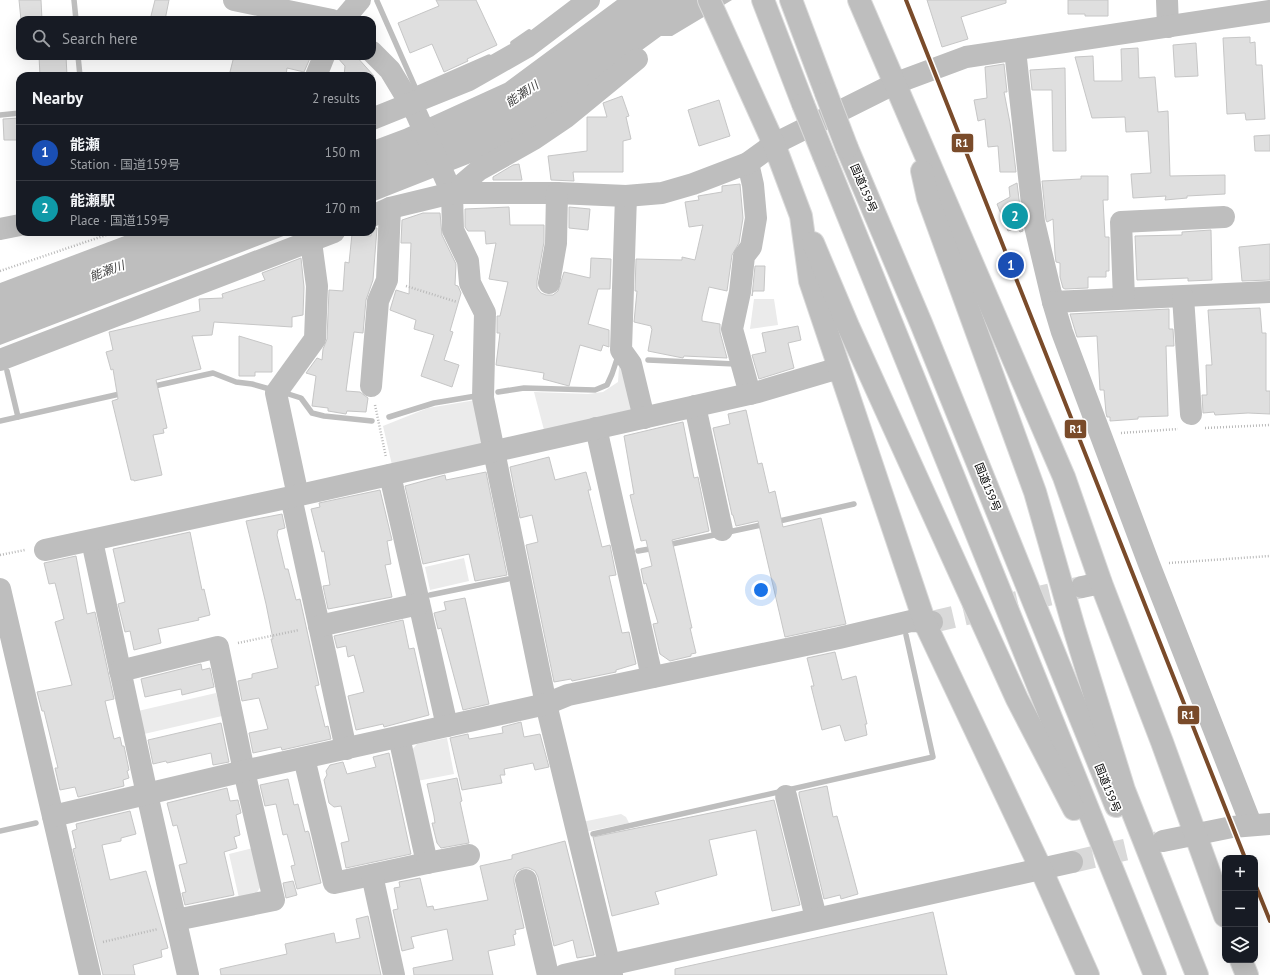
<!DOCTYPE html>
<meta charset="utf-8">
<style>
:root{--surface:#171b24;--page:#242831;--text:#f1f3f6;--muted:#9ea1a6;--line:#363941;--accent:#2563eb}
body{margin:0;font-family:"PT Sans","Noto Sans JP",sans-serif;background:var(--page);color:var(--text)}
.controls{position:absolute;right:12px;bottom:12px;display:grid;overflow:hidden;border-radius:8px;box-shadow:0 4px 16px #0002}
.controls button{width:36px;height:36px;display:grid;place-items:center;padding:0;border:0;border-bottom:1px solid var(--line);background:var(--surface);color:var(--text);font:20px sans-serif}
.you{position:absolute;left:761px;top:590px;width:14px;height:14px;margin:-10px;border:3px solid #fff;border-radius:50%;background:#1a73e8;box-shadow:0 0 0 6px #1a73e833}
.badge{display:grid;place-items:center;width:26px;height:26px;border-radius:50%;background:var(--accent);color:#fff;font-size:13px;font-weight:700}
.pin{position:absolute;translate:-50% -50%;border:2px solid #fff;box-shadow:0 1px 4px #0006}
.list{margin:0;padding:0;list-style:none}
h2{display:flex;justify-content:space-between;align-items:center;height:52px;margin:0;padding:0 16px;font-size:17px}
h2 small{font-size:13px;font-weight:400;color:var(--muted)}
.list li{display:grid;grid-template-columns:26px 1fr auto;gap:12px;align-items:center;box-sizing:border-box;height:56px;padding:0 16px;border-top:1px solid var(--line)}
.list b{display:block;font-size:15px;white-space:nowrap}
.list p{margin:0;font-size:13px;white-space:nowrap;color:var(--muted)}
.list em{font-size:13px;font-style:normal;color:var(--muted)}
.icon{flex:none;width:22px;height:22px;fill:none;stroke:currentColor;stroke-width:2;stroke-linecap:round;stroke-linejoin:round}
.map{position:relative;flex:none;width:1270px;height:975px;overflow:hidden}
.search{position:absolute;background:var(--surface);box-shadow:0 4px 16px #0002;left:16px;top:16px;width:360px;height:44px;display:flex;align-items:center;gap:10px;box-sizing:border-box;padding:0 14px;border-radius:12px;color:var(--muted);font-size:15px}
.panel{position:absolute;background:var(--surface);box-shadow:0 4px 16px #0002;left:16px;top:72px;width:360px;height:164px;border-radius:12px}
.map>svg:first-child{display:block}
.green{fill:#ebebeb}
.water{fill:#bebebe}
.lines{fill:none;stroke-linecap:round;stroke-linejoin:round}
.stream{stroke:#bebebe;stroke-width:5.5}
.building{fill:#dfdfdf;stroke:#c6c6c6}
.minor-tunnel{stroke:#d9d9d9;stroke-width:22;stroke-dasharray:22 11;stroke-linecap:butt}
.highway-casing{stroke:#dbdbdb;stroke-width:24}
.path{stroke:#b9b9b9;stroke-width:2.5;stroke-dasharray:1 2;stroke-linecap:butt}
.minor{stroke:#bebebe;stroke-width:22}
.highway{stroke:#bebebe;stroke-width:22}
.highway-bridge-casing{stroke:#dbdbdb;stroke-width:24;stroke-linecap:butt}
.highway-bridge{stroke:#bebebe;stroke-width:22}
.rail-1-casing{stroke:#fff;stroke-width:7}
.rail-1{stroke:#7a4b2a;stroke-width:4}
.labels{text-anchor:middle;stroke-width:3.5;stroke-linejoin:round;paint-order:stroke}
.street-label{font-size:11px;fill:#000;stroke:#fff}
.water-label{font-size:12px;font-style:italic;fill:#434343;stroke:#fff}
.line-badge{stroke:#fff;stroke-width:1.5}
.badge-label{font-size:11px;text-anchor:middle;font-weight:bold;fill:#fff}
</style>
<div class="map">
<svg width="1270" height="975" viewBox="0 0 1270 975">
<rect width="100%" height="100%" fill="#fff"/>
<g class="green">
<polygon points="754,299 774,299 778,325 750,329"/>
<polygon points="627,366 637,409 544,430 534,392 588,394 603,392 618,382 619,367"/>
<polygon points="476,400 485,444 392,465 383,426 428,408"/>
<polygon points="464,558 469,581 430,590 425,567"/>
<polygon points="216,693 222,716 144,734 138,711"/>
<polygon points="447,738 454,774 417,781 411,751 417,744"/>
<polygon points="621,814 626,817 629,823 585,832 582,822"/>
<polygon points="253,848 261,886 256,894 239,898 229,854"/>
</g>
<g class="water">
<polygon points="617,0 732,0 672,36 661,36 530,132 476,161 372,202 372,141 404,129 505,83"/>
<polygon points="135,232 294,232 0,345 0,283"/>
</g>
<g class="lines">
<g class="stream">
<polyline points="74,0 76,20"/>
<polyline points="377,1 416,89 489,57"/>
<polyline points="513,43 529,32"/>
<polyline points="78,56 80,76"/>
<polyline points="0,115 20,113"/>
<polyline points="648,360 735,364"/>
<polyline points="7,371 18,417"/>
<polyline points="150,387 213,373 236,382 252,384 273,390"/>
<polyline points="282,392 301,398 312,413 324,416 372,421"/>
<polyline points="498,392 524,388 595,390 607,385 612,374 617,359"/>
<polyline points="389,417 434,403 476,396"/>
<polyline points="0,421 124,393"/>
<polyline points="775,522 854,504"/>
<polyline points="667,545 766,524"/>
<polyline points="638,551 655,548"/>
<polyline points="430,595 508,579"/>
<polyline points="0,831 36,823"/>
<polyline points="593,834 933,757 906,635"/>
</g>
</g>
<g class="building">
<polygon points="19,0 41,0 42,20 21,20"/>
<polygon points="155,0 169,0 165,20 150,20"/>
<polygon points="436,0 476,0 497,45 467,59 468,61 444,72 432,44 410,53 398,23 439,6"/>
<polygon points="927,0 1006,0 1006,3 961,17 968,39 942,47"/>
<polygon points="1068,0 1108,0 1108,16 1085,16 1085,14 1068,14"/>
<polygon points="1250,37 1250,43 1255,42 1256,65 1262,65 1265,119 1246,120 1245,113 1227,114 1223,38"/>
<polygon points="1196,43 1198,76 1175,77 1173,45"/>
<polygon points="1138,48 1139,78 1155,77 1158,112 1168,111 1170,176 1225,175 1225,194 1187,196 1187,198 1165,200 1166,196 1133,198 1131,174 1151,173 1148,131 1126,132 1125,117 1092,118 1075,57 1093,56 1094,81 1122,81 1121,49"/>
<polygon points="39,56 66,56 67,76 40,76"/>
<polygon points="234,56 311,56 304,72 287,68 286,76 229,76"/>
<polygon points="336,56 356,56 374,76 344,76 345,66"/>
<polygon points="1004,64 1007,92 1004,92 1010,123 1016,172 1000,172 998,146 988,147 985,119 978,121 974,100 987,98 985,67"/>
<polygon points="1065,68 1066,151 1053,151 1052,90 1032,90 1030,70"/>
<polygon points="622,96 629,116 626,117 631,139 623,141 623,172 573,172 574,181 551,180 548,156 587,151 587,117 607,117 603,103"/>
<polygon points="719,100 730,136 699,146 688,110"/>
<polygon points="20,118 20,140 4,140 3,119"/>
<polygon points="1270,135 1270,151 1255,151 1254,136"/>
<polygon points="519,164 522,180 493,180 493,177 513,165"/>
<polygon points="1081,176 1108,176 1108,200 1103,200 1105,237 1109,237 1109,271 1106,271 1106,277 1088,277 1088,288 1065,289 1063,288 1060,277 1060,263 1056,262 1055,254 1053,219 1047,222 1046,220 1042,181 1081,179"/>
<polygon points="1017,183 1023,231 1020,232 1017,228 1008,231 997,204 1010,197 1009,187"/>
<polygon points="740,184 743,218 739,243 732,255 727,291 709,287 702,317 702,321 720,324 720,332 727,358 684,356 683,358 648,351 652,329 651,328 651,326 634,322 637,291 635,291 636,259 682,260 682,257 695,260 703,225 689,227 685,202 699,200 698,196 722,192 722,186"/>
<polygon points="509,207 510,225 544,225 544,242 537,281 537,288 541,293 546,295 553,295 558,291 564,272 590,278 591,258 611,259 610,289 598,289 588,324 609,330 609,347 603,345 601,351 580,345 569,386 543,379 544,373 496,365 500,333 497,333 497,316 500,316 508,282 489,279 496,243 486,244 485,231 468,231 465,227 465,209"/>
<polygon points="569,207 590,209 588,230 569,228"/>
<polygon points="423,213 440,213 442,235 456,264 455,285 458,286 461,293 450,331 453,332 444,360 459,365 452,387 421,376 434,335 414,329 416,320 390,310 396,290 409,294 411,243 401,243 402,220"/>
<polygon points="372,228 377,228 373,280 366,300 363,333 354,332 346,391 360,392 368,398 366,412 347,411 346,414 328,411 328,408 312,406 316,376 306,373 317,358 322,360 323,349 327,339 329,290 343,291 345,262 349,263 352,234 371,236"/>
<polygon points="1211,230 1212,280 1188,281 1188,278 1137,280 1135,236 1182,235 1182,232"/>
<polygon points="1270,244 1270,280 1242,281 1239,247"/>
<polygon points="301,258 304,287 303,315 292,317 292,327 214,322 212,335 192,336 201,369 156,380 167,428 163,429 164,433 153,435 162,475 134,481 134,480 131,480 112,401 118,399 113,369 111,370 106,352 113,350 109,332 200,311 199,299 223,298 222,294 265,280 262,273"/>
<polygon points="755,266 765,266 764,291 753,291 752,296"/>
<polygon points="1260,308 1262,333 1266,333 1266,391 1270,391 1270,414 1248,413 1215,415 1214,412 1203,413 1202,395 1207,395 1206,365 1212,365 1208,310"/>
<polygon points="1169,309 1169,329 1173,329 1174,346 1166,346 1168,416 1138,417 1138,419 1110,421 1110,417 1107,417 1106,413 1104,390 1100,390 1097,336 1077,337 1070,314"/>
<polygon points="798,326 801,340 788,343 794,368 759,379 752,355 766,352 762,333"/>
<polygon points="239,336 272,346 272,372 255,372 255,376 239,376"/>
<polygon points="746,410 758,464 762,463 769,493 775,491 783,527 821,518 846,624 785,637 758,521 736,526 733,515 732,515 713,428 730,424 728,414"/>
<polygon points="683,422 694,478 698,477 709,531 672,540 692,628 690,628 696,653 691,654 691,656 670,661 660,654 653,624 658,623 646,583 644,584 641,569 652,566 646,540 641,541 630,495 634,494 624,436"/>
<polygon points="549,457 555,480 586,472 591,490 588,490 602,547 610,545 616,575 609,576 622,633 629,632 636,664 616,670 616,672 572,681 571,679 554,682 526,545 538,542 532,515 520,518 510,467"/>
<polygon points="486,472 507,575 475,581 469,554 423,564 405,486 445,475 446,480"/>
<polygon points="380,490 392,540 387,541 391,564 385,565 392,597 328,609 323,586 330,585 324,551 322,552 311,509 320,507 319,503"/>
<polygon points="282,514 285,528 278,530 277,535 285,569 288,569 296,600 300,599 319,685 315,686 325,727 328,726 331,739 282,750 281,747 253,753 249,733 268,729 259,698 242,701 238,681 252,678 252,674 278,668 271,639 273,639 266,604 246,521"/>
<polygon points="190,532 202,590 204,589 210,615 198,618 199,620 158,629 161,643 134,650 130,631 125,632 118,604 125,602 113,549"/>
<polygon points="76,556 87,614 95,612 114,699 105,701 114,739 120,737 122,746 124,746 129,770 127,771 129,778 123,780 124,786 78,797 75,787 60,790 55,768 58,768 44,711 42,711 37,692 72,685 55,622 64,619 55,583 49,584 44,563"/>
<polygon points="465,598 489,704 463,710 441,628 438,629 434,613 446,610 444,602"/>
<polygon points="403,620 409,649 414,648 429,715 384,727 383,724 356,730 348,696 364,692 354,655 348,657 346,646 337,648 334,636"/>
<polygon points="835,652 842,680 856,676 867,724 865,724 867,735 845,741 840,725 822,730 811,686 814,686 807,658"/>
<polygon points="201,664 202,670 210,668 214,687 182,695 181,689 145,697 141,679"/>
<polygon points="521,722 524,737 540,734 549,767 535,770 533,763 504,769 505,775 500,775 502,783 462,790 450,738 468,734 469,739 503,733 502,727"/>
<polygon points="221,723 229,762 213,765 211,753 167,763 166,761 153,764 148,740"/>
<polygon points="389,753 411,854 346,868 341,843 349,841 341,806 334,807 329,803 324,780 327,775 326,771 330,765 343,762 347,774 376,767 373,757"/>
<polygon points="457,778 462,801 460,802 469,843 441,848 437,843 432,823 435,823 434,816 427,784"/>
<polygon points="288,779 294,805 298,804 305,832 308,831 309,833 321,883 297,889 291,866 295,865 287,834 283,835 276,804 265,806 260,785"/>
<polygon points="827,786 833,817 837,816 858,894 841,899 840,895 824,899 799,795 799,792"/>
<polygon points="227,788 230,801 238,800 241,813 236,815 240,835 234,837 237,848 224,852 234,895 185,905 182,893 186,892 179,865 187,863 177,825 173,826 167,803"/>
<polygon points="774,800 800,905 772,911 756,830 709,840 717,875 655,892 659,904 612,916 593,837"/>
<polygon points="130,811 136,834 121,838 121,841 102,845 110,880 146,871 168,948 161,950 162,957 133,965 135,975 103,975 73,849 76,848 72,831 77,829 76,824"/>
<polygon points="565,841 594,955 577,958 573,940 554,946 538,877 535,871 529,868 524,868 517,871 514,877 514,882 524,928 515,930 516,934 513,935 515,945 488,951 493,975 414,975 413,968 453,960 447,929 411,937 414,948 402,951 393,910 398,909 394,888 400,887 399,882 420,878 427,907 433,906 434,910 488,900 480,866 512,859 512,855"/>
<polygon points="293,881 297,895 286,898 283,883"/>
<polygon points="933,912 947,975 675,975 675,969"/>
<polygon points="368,916 381,975 221,975 220,969 287,954 285,944 334,933 336,943 360,938 356,919"/>
</g>
<g class="lines">
<g class="minor-tunnel">
<polyline points="932,622 1082,587"/>
<polyline points="1072,862 1163,841"/>
</g>
<g class="highway-casing">
<g id="highway">
<polyline points="709,0 774,144 801,216 810,281 925,623 1041,869 1088,975"/>
<polyline points="763,0 803,104"/>
<polyline points="791,0 826,93"/>
<polyline points="859,0 1064,477 1101,583 1162,742 1225,916"/>
<polyline points="847,148 921,323 1116,806"/>
<polyline points="824,156 1155,975"/>
<polyline points="922,171 928,198 1035,492 1074,628 1124,790 1197,975"/>
<polyline points="813,243 848,326 1017,699 1074,809"/>
<polyline points="1241,960 1247,975"/>
</g>
</g>
<g class="path">
<polyline points="0,271 115,232"/>
<polyline points="406,286 457,302"/>
<polyline points="375,405 386,457"/>
<polyline points="1205,428 1270,425"/>
<polyline points="1121,433 1178,429"/>
<polyline points="0,555 25,550"/>
<polyline points="1169,563 1270,556"/>
<polyline points="238,643 299,630"/>
<polyline points="103,942 158,929"/>
</g>
<g class="minor">
<polyline points="234,0 332,20"/>
<polyline points="1167,0 1168,27"/>
<polyline points="343,20 360,0"/>
<polyline points="1015,50 1034,222 1053,302 1270,292"/>
<polyline points="372,52 390,70 416,113 452,193 453,230 468,261 470,283 485,313 483,398 546,704 612,975"/>
<polyline points="316,76 324,56"/>
<polyline points="372,119 469,80 527,47 589,0"/>
<polyline points="748,163 753,185 756,218 751,247 744,256 740,292 732,329 750,394"/>
<polyline points="452,193 479,170 534,139 565,118 637,59"/>
<polyline points="626,196 621,350 631,364 644,418"/>
<polyline points="372,216 390,208 452,193 557,193 626,196 662,193 693,184 748,163 774,144 896,83 966,57 1270,11"/>
<polyline points="0,229 20,225"/>
<polyline points="549,283 556,243 557,193"/>
<polyline points="1183,297 1191,414"/>
<polyline points="1124,298 1121,222 1224,217"/>
<polyline points="1053,302 1062,332 1149,564 1249,819 1254,825"/>
<polyline points="0,360 334,232"/>
<polyline points="371,386 378,301 387,280 390,208"/>
<polyline points="695,406 722,530"/>
<polyline points="596,428 652,677"/>
<polyline points="390,475 447,726"/>
<polyline points="298,496 276,393 315,339 317,286 311,242"/>
<polyline points="291,497 346,749"/>
<polyline points="92,541 147,794 188,975"/>
<polyline points="45,550 291,497 758,392 839,368"/>
<polyline points="1082,587 1101,583"/>
<polyline points="0,589 90,975"/>
<polyline points="319,626 419,604"/>
<polyline points="120,671 218,647 244,771 274,900 176,920"/>
<polyline points="304,758 334,883 427,863 399,737"/>
<polyline points="786,796 816,918"/>
<polyline points="53,816 244,771 546,704 568,695 839,638 911,621 932,622"/>
<polyline points="1163,841 1232,827 1270,824"/>
<polyline points="427,863 469,855"/>
<polyline points="372,875 394,975"/>
<polyline points="526,880 548,975"/>
<polyline points="564,975 1072,862"/>
</g>
<use href="#highway" class="highway"/>
<g class="highway-bridge-casing">
<g id="highway-bridge">
<polyline points="826,93 847,148"/>
<polyline points="803,104 824,156"/>
</g>
</g>
<use href="#highway-bridge" class="highway-bridge"/>
<g class="rail-1-casing">
<g id="rail-1">
<polyline points="906,0 1245,858"/>
<polyline points="1255,884 1270,921"/>
</g>
</g>
<use href="#rail-1" class="rail-1"/>
</g>
<g class="labels">
<g class="street-label">
<text transform="translate(864 188) rotate(67)" y="4">国道159号</text>
<text transform="translate(988 487) rotate(68)" y="4">国道159号</text>
<text transform="translate(1108 788) rotate(68)" y="4">国道159号</text>
</g>
<g class="water-label">
<text transform="translate(522 94) rotate(-33)" y="4">能瀬川</text>
<text transform="translate(107 271) rotate(-20)" y="4">能瀬川</text>
</g>
</g>
<g class="line-badge">
<rect x="951" y="133" width="23" height="20" rx="4" fill="#7a4b2a"/>
<rect x="1064" y="419" width="23" height="20" rx="4" fill="#7a4b2a"/>
<rect x="1177" y="705" width="23" height="20" rx="4" fill="#7a4b2a"/>
</g>
<g class="badge-label">
<text x="962" y="147">R1</text>
<text x="1076" y="433">R1</text>
<text x="1188" y="719">R1</text>
</g>
</svg>
<div class="controls">
<button>+</button>
<button>−</button>
<button><svg class="icon" aria-label="layers" viewBox="0 0 24 24"><path d="M12 4l9 5-9 5-9-5zM3 14l9 5 9-5"/></svg></button>
</div>
<div class="you"></div>
<div class="pin badge" style="left:1011px;top:265px;background:#1a4fb4">1</div>
<div class="pin badge" style="left:1015px;top:216px;background:#0f9aa8">2</div>
<div class="search"><svg class="icon" aria-label="search" viewBox="0 0 24 24"><circle cx="10" cy="10" r="6"/><path d="M15 15l6 6"/></svg>Search here</div>
<section class="panel">
<h2>Nearby<small>2 results</small></h2>
<ul class="list">
<li><span class="badge" style="background:#1a4fb4">1</span><div><b>能瀬</b><p>Station · 国道159号</p></div><em>150 m</em></li>
<li><span class="badge" style="background:#0f9aa8">2</span><div><b>能瀬駅</b><p>Place · 国道159号</p></div><em>170 m</em></li>
</ul>
</section>
</div>
